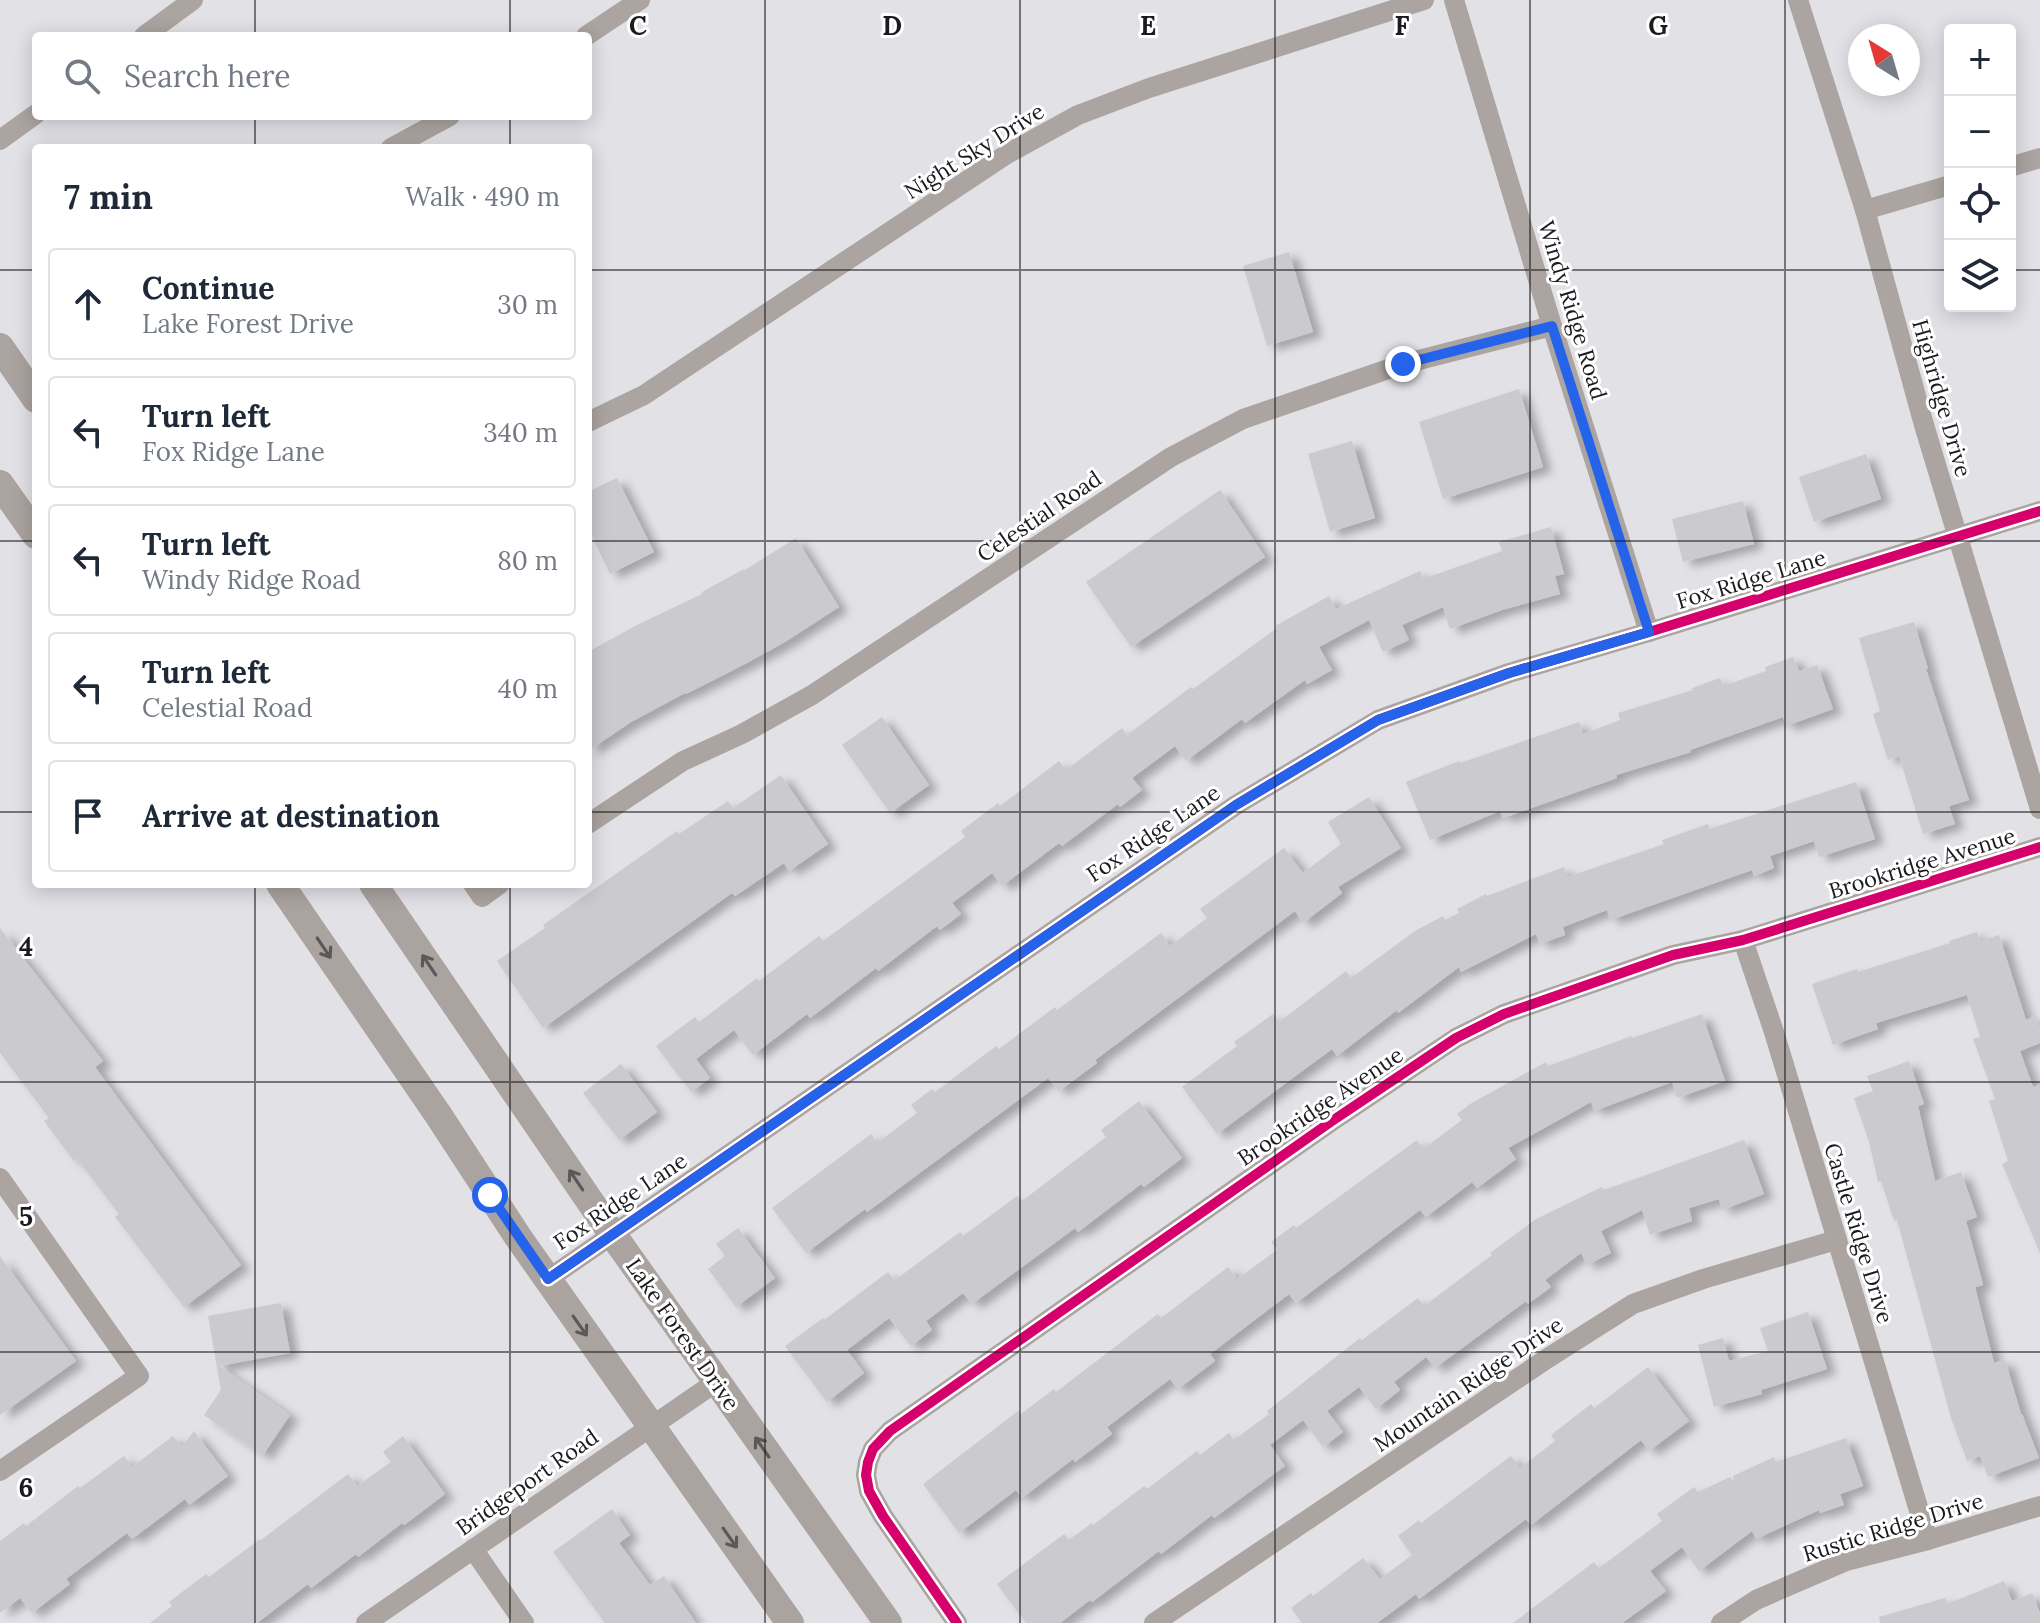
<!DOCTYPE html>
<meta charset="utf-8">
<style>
:root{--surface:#fff;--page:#f2f2f3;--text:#1f2937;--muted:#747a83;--line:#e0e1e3}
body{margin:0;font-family:Lora,serif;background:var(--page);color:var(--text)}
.controls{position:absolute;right:24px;top:24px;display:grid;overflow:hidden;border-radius:8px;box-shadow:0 4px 20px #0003}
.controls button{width:72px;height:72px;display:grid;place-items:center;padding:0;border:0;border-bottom:2px solid var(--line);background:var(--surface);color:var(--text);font:40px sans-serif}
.compass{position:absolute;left:1848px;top:24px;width:72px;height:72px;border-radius:50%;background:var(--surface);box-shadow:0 4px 20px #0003;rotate:323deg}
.stop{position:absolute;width:24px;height:24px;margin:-18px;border:6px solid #2563eb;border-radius:50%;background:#fff}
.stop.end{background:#2563eb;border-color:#fff;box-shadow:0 2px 8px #0008}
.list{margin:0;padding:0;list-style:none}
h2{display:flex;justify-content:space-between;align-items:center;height:104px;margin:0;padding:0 32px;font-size:34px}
h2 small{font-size:26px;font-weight:400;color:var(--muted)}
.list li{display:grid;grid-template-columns:52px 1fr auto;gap:24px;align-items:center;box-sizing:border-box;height:112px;margin:0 16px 16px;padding:0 16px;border:2px solid var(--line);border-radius:8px}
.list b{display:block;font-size:30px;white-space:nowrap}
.list p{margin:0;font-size:26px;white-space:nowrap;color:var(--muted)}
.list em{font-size:26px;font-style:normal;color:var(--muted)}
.icon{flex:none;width:44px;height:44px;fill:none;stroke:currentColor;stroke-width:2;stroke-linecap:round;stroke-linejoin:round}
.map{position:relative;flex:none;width:2040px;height:1623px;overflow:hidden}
.search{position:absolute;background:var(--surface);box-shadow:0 4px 20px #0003;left:32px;top:32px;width:560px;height:88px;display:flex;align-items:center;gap:20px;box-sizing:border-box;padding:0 28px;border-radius:8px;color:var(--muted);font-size:30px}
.panel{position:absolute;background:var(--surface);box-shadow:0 4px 20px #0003;left:32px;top:144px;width:560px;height:744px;border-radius:8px}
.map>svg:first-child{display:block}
.building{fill:#cbcace;filter:url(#shadow)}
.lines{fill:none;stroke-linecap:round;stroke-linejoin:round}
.minor{stroke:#aba4a0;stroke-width:20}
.secondary{stroke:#aaa3a0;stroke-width:28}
.cycleway-casing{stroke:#fff;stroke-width:15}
.cycleway{stroke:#d6006c;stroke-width:10}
.oneway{stroke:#5b5859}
.route{stroke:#2563eb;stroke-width:10}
.grid{fill:none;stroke:#1b1b1f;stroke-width:2;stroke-opacity:0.55}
.labels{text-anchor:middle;stroke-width:6;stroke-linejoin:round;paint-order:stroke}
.street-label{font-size:22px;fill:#1b1b1f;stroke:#fff}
.grid-label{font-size:26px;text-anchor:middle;font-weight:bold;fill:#1b1b1f;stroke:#fff;stroke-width:6;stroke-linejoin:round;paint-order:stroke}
</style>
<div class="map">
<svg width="2040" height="1623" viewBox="0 0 2040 1623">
<defs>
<filter id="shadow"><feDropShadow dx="9" dy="5" stdDeviation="4" flood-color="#0004"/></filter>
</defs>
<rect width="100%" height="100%" fill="#e1e1e6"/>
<g class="building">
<polygon points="1289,252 1313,332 1267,346 1243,266"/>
<polygon points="1519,389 1543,467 1443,499 1419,422"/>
<polygon points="1352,441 1375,518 1330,532 1308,454"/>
<polygon points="1866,454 1881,499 1814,522 1799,477"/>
<polygon points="617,478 654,552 610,574 588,528 588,492"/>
<polygon points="1220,490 1265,557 1131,647 1086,582"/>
<polygon points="1743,501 1754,544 1683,562 1672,519"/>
<polygon points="1551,527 1564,574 1555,576 1560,594 1502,610 1450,629 1443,607 1402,625 1409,640 1383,652 1369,620 1319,647 1332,670 1307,684 1305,680 1245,723 1242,719 1186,761 1175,746 1132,778 1142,790 1120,807 1118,804 1062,846 1059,843 1002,886 992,873 952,903 961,914 940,930 937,926 878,971 876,968 810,1018 807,1014 753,1055 734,1030 696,1059 710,1078 691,1092 656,1046 695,1017 699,1022 757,978 759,981 819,936 823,941 965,837 961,831 998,803 1000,806 1059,761 1066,770 1122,728 1127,735 1191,687 1193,689 1277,628 1275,626 1329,596 1336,609 1420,571 1423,579 1502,551 1499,542"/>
<polygon points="796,538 839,607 785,642 745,664 686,694 685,693 631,722 588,751 588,652 635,626 702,594 702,592 744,569 745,570"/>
<polygon points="1914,622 1928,669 1926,669 1969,800 1949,806 1955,824 1923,834 1899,756 1888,760 1873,714 1880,711 1859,638"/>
<polygon points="1793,657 1799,671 1817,665 1833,709 1786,726 1783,717 1690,750 1691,752 1616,775 1617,778 1503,818 1500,811 1430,840 1406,782 1459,761 1460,763 1579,722 1583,734 1620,720 1618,713 1693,690 1692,688 1720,678 1723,686 1766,671 1765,667"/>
<polygon points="882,717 929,785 890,813 842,745"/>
<polygon points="781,775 828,844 789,871 784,863 735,896 732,893 543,1028 497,961 545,928 543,925 677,831 679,834 728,801 733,808"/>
<polygon points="1856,782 1875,839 1819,857 1814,841 1770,856 1774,868 1754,876 1752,870 1610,920 1607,910 1563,927 1565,935 1540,944 1536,934 1461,972 1459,967 1398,1013 1397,1010 1337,1056 1332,1049 1217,1134 1182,1087 1237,1046 1234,1042 1273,1014 1279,1022 1346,971 1351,978 1415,931 1443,916 1445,920 1459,913 1457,909 1486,894 1487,896 1564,867 1567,877 1664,844 1662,840 1708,824 1709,829"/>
<polygon points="1369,797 1401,848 1338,887 1342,893 1303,923 1295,911 1095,1060 1097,1063 1059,1091 1048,1078 867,1212 865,1209 806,1253 772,1208 871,1134 877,1143 917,1113 911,1105 932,1089 935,1092 996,1046 999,1049 1055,1007 1057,1010 1161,933 1170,946 1207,918 1200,909 1284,848 1303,873 1341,844 1328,822"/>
<polygon points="0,928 103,1061 95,1067 241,1265 184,1307 115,1217 119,1214 77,1159 74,1161 44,1121 49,1118 0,1053"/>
<polygon points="1977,932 1980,941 1999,935 2026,1020 2036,1016 2040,1028 2040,1043 2020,1051 2033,1087 2040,1085 2040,1253 2002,1164 2008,1161 1989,1101 1995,1099 1973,1039 1980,1037 1967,995 1876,1023 1878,1029 1833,1045 1812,984 1857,969 1858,972 1950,943 1949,941"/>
<polygon points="1702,1014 1725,1081 1677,1098 1672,1082 1594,1111 1591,1102 1508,1148 1516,1159 1477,1188 1472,1182 1426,1217 1420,1210 1296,1303 1289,1294 1210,1354 1215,1361 1178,1389 1170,1379 1107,1427 1112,1434 1075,1462 1073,1459 1022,1498 1016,1490 959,1533 923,1484 1018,1411 1021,1414 1054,1389 1056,1392 1158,1314 1161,1318 1228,1267 1237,1279 1277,1250 1271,1242 1294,1225 1296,1228 1417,1140 1423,1149 1462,1120 1457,1114 1470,1104 1546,1062 1548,1066 1632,1036 1632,1038"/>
<polygon points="1909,1061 1924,1104 1918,1106 1935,1181 1961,1172 1977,1217 1966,1221 1983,1285 1975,1287 1994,1363 2005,1360 2021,1414 2022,1414 2039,1458 1988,1477 1980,1456 1967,1461 1951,1418 1897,1220 1894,1221 1881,1181 1878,1182 1869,1142 1854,1098 1873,1091 1867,1076"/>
<polygon points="621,1064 657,1112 619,1140 583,1093"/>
<polygon points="1139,1101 1182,1158 1144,1187 1141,1184 1078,1232 1075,1228 972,1304 963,1293 926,1321 932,1330 911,1346 889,1318 847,1350 864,1373 827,1402 785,1346 823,1318 824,1320 888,1272 895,1280 960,1232 963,1236 1017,1196 1022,1201 1106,1137 1101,1130"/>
<polygon points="1744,1140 1764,1194 1722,1210 1719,1199 1689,1208 1692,1221 1650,1235 1642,1210 1601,1231 1611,1253 1587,1265 1581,1253 1545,1280 1551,1287 1528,1304 1526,1301 1435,1368 1426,1357 1394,1382 1400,1390 1376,1409 1359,1387 1327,1411 1343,1432 1323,1447 1303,1420 1270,1445 1285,1466 1214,1518 1212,1515 1161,1554 1159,1551 1092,1602 1090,1600 1060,1623 1026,1623 997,1584 1064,1534 1069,1540 1092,1523 1093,1525 1144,1486 1147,1489 1197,1451 1200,1455 1229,1433 1234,1440 1269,1414 1267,1411 1360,1338 1362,1340 1418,1298 1424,1306 1492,1255 1490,1253 1536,1219 1602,1187 1604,1190"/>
<polygon points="738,1228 775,1278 736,1307 708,1269 725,1256 716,1244"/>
<polygon points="0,1256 76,1361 0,1415"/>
<polygon points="281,1303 290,1353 219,1366 290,1415 263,1455 204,1415 221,1390 208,1316"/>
<polygon points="1808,1312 1827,1369 1761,1390 1762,1394 1714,1407 1698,1345 1723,1338 1729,1361 1768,1351 1760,1328"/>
<polygon points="1648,1367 1689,1421 1649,1451 1641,1440 1531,1525 1526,1519 1419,1599 1416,1594 1377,1623 1302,1623 1291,1608 1311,1593 1313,1596 1363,1558 1380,1579 1412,1555 1398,1536 1419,1520 1421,1523 1511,1456 1520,1468 1555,1441 1551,1435 1591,1404 1594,1408"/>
<polygon points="194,1431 228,1476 189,1505 185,1499 132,1539 127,1533 66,1579 70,1584 32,1613 20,1598 0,1613 0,1541 24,1523 26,1526 78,1486 80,1488 124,1456 132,1467 173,1436 182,1447"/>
<polygon points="403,1436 445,1494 404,1525 402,1523 358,1557 356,1554 311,1588 308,1584 257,1623 150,1623 172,1606 169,1602 206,1574 209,1577 260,1539 261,1540 348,1474 357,1486 391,1462 383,1452"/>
<polygon points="1846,1438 1863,1486 1840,1494 1844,1505 1820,1513 1819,1510 1756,1539 1752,1531 1699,1571 1682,1547 1650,1571 1666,1591 1622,1623 1513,1623 1594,1562 1599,1568 1662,1521 1657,1514 1694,1487 1698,1492 1730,1477 1734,1482 1733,1476 1774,1457 1776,1462"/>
<polygon points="612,1509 630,1535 619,1543 650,1585 664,1576 696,1623 605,1623 553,1552"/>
<polygon points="2004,1581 2012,1601 2032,1593 2040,1613 2040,1623 1880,1623 1879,1617 1945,1598 1947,1604"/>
</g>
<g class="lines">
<g class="minor">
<polyline points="1454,0 1552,326 1649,632"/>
<polyline points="1798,0 1865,210 1924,425 2040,809"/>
<polyline points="144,36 193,0"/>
<polyline points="586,36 640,0"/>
<polyline points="0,140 36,114"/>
<polyline points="391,148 450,116"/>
<polyline points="2010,167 2040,158"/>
<polyline points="1865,210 1950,185"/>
<polyline points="588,422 644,395 1007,154 1078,115 1149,88 1424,0"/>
<polyline points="588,824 683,761 742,734 812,695 1171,457 1243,419 1403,364 1552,326"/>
<polyline points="473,884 482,897 500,884"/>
<polyline points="1743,940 1774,1032 1928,1540"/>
<polyline points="0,1178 139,1376 0,1471"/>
<polyline points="548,1279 1236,805 1378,720 1509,673 1649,632 2040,511"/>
<polyline points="473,1549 524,1623"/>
<polyline points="366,1623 716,1382"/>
<polyline points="957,1623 883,1516 869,1491 866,1475 868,1462 873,1449 890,1431 1332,1121 1456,1038 1504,1014 1673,955 1743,940 2040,847"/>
<polyline points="1154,1623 1548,1358 1633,1304 1703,1279 1836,1240"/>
<polyline points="1721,1623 1756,1600 1846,1561 1928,1540 2040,1506"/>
</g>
<g class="secondary">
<polyline points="0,347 36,399"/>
<polyline points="0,484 36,535"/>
<polyline points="280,884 439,1116 518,1237 790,1623"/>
<polyline points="373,884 613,1235 888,1623"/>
</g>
<g class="cycleway-casing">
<g id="cycleway">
<polyline points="548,1279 1236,805 1378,720 1509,673 1649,632 2040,511"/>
<polyline points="957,1623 883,1516 869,1491 866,1475 868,1462 873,1449 890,1431 1332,1121 1456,1038 1504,1014 1673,955 1743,940 2040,847"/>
</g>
</g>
<use href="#cycleway" class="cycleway"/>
</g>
<defs><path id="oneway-shaft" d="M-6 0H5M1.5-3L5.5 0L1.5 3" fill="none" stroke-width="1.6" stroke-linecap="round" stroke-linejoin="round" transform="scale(2)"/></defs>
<g class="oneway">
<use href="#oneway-shaft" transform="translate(324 948) rotate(56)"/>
<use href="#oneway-shaft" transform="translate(429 965) rotate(-124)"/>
<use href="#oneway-shaft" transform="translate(576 1180) rotate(-124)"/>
<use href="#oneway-shaft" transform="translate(580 1326) rotate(55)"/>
<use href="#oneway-shaft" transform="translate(762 1447) rotate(-125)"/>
<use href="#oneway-shaft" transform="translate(730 1538) rotate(55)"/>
</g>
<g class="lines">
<polyline class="route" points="490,1195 548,1279 1236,805 1378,720 1509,673 1649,632 1552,326 1403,364"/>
</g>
<path class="grid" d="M255 0V36M510 0V36M765 0V1623M1020 0V1623M1275 0V1623M1530 0V1623M1785 0V1623M255 116V148M510 116V148M0 270H36M588 270H1950M2010 270H2040M0 541H36M588 541H2040M0 812H36M588 812H2040M255 884V1623M510 884V1623M0 1082H2040M0 1352H2040"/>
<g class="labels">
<g class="street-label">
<text transform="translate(974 151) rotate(-32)" y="8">Night Sky Drive</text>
<text transform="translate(1573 310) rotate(73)" y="8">Windy Ridge Road</text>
<text transform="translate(1942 398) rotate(74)" y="8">Highridge Drive</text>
<text transform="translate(1039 516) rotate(-34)" y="8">Celestial Road</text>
<text transform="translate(1751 579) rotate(-17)" y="8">Fox Ridge Lane</text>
<text transform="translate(1153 833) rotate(-34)" y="8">Fox Ridge Lane</text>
<text transform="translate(1922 863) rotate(-17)" y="8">Brookridge Avenue</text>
<text transform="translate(1320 1106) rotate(-34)" y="8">Brookridge Avenue</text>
<text transform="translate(620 1201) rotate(-34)" y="8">Fox Ridge Lane</text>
<text transform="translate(1859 1233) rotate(73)" y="8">Castle Ridge Drive</text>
<text transform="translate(683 1334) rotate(55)" y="8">Lake Forest Drive</text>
<text transform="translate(1468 1384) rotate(-34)" y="8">Mountain Ridge Drive</text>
<text transform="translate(527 1482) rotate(-35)" y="8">Bridgeport Road</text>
<text transform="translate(1893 1527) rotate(-17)" y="8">Rustic Ridge Drive</text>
</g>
</g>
<g class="grid-label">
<text x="638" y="35">C</text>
<text x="892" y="35">D</text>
<text x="1148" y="35">E</text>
<text x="1402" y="35">F</text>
<text x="1658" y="35">G</text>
<text x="26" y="956">4</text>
<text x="26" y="1226">5</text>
<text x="26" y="1497">6</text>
</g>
</svg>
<div class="controls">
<button>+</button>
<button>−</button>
<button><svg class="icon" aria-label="locate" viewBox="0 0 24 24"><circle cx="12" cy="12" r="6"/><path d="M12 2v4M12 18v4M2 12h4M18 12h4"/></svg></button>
<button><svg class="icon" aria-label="layers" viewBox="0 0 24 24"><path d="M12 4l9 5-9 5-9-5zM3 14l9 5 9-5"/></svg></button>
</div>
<svg class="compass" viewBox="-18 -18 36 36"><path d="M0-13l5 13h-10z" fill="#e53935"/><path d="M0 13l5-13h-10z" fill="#747a83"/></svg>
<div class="stop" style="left:490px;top:1195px"></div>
<div class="stop end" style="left:1403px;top:364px"></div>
<div class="search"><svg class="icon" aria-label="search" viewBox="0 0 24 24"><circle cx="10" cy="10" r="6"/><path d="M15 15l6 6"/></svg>Search here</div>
<section class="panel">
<h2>7 min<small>Walk · 490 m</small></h2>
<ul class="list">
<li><svg class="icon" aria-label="ahead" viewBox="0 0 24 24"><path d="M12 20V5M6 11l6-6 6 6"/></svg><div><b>Continue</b><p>Lake Forest Drive</p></div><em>30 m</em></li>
<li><svg class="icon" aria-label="left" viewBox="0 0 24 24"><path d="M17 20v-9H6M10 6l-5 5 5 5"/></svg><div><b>Turn left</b><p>Fox Ridge Lane</p></div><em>340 m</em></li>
<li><svg class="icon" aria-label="left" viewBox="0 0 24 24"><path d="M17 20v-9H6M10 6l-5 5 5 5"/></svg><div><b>Turn left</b><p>Windy Ridge Road</p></div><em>80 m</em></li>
<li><svg class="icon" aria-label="left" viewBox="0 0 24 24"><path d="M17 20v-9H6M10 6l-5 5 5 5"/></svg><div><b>Turn left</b><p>Celestial Road</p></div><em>40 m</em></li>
<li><svg class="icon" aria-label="arrive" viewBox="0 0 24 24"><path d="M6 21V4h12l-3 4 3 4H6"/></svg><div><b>Arrive at destination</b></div></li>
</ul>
</section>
</div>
